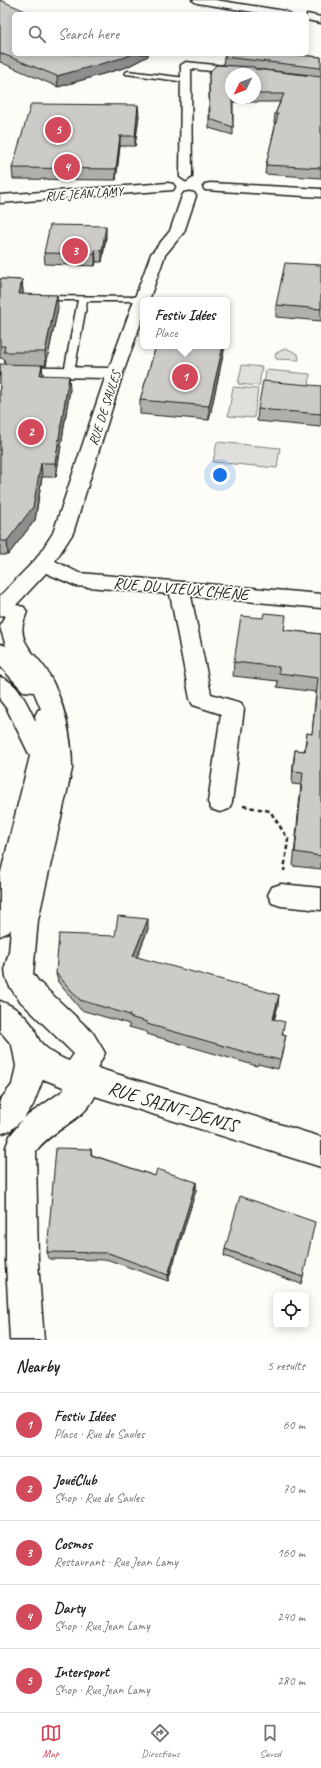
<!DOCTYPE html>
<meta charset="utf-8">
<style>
:root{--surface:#fff;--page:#f6f6f6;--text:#202124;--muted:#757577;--line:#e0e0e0;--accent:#d1495b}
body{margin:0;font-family:Caveat,sans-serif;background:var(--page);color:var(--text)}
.controls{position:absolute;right:12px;bottom:12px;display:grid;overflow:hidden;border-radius:6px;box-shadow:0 2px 10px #0003}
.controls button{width:36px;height:36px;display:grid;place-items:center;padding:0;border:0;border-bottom:1px solid var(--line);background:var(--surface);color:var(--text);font:20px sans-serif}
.compass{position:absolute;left:225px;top:68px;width:36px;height:36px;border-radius:50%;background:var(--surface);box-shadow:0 2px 10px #0003;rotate:227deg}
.you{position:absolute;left:220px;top:475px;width:14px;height:14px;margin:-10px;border:3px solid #fff;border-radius:50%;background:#1a73e8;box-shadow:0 0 0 6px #1a73e833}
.badge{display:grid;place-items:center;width:26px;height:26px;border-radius:50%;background:var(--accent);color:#fff;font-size:13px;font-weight:700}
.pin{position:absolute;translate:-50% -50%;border:2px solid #fff;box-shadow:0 1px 4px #0006}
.popup{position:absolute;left:140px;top:297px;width:90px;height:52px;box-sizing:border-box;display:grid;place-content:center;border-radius:6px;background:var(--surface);filter:drop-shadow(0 1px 3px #0005);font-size:13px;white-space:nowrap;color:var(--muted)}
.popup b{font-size:15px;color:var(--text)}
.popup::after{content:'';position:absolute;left:50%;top:100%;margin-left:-8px;border:8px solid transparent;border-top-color:var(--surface)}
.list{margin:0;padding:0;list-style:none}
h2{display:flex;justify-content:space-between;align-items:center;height:52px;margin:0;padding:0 16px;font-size:17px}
h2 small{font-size:13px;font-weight:400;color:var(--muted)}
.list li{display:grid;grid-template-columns:26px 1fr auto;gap:12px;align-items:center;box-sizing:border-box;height:64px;padding:0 16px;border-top:1px solid var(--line)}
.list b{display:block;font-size:15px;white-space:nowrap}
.list p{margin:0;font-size:13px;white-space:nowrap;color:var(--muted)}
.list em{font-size:13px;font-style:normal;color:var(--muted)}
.icon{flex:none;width:22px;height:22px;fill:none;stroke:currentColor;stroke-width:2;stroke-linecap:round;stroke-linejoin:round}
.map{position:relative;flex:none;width:321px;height:1340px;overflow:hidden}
.search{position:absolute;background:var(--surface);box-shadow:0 2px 10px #0003;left:12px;right:12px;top:12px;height:44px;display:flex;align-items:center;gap:10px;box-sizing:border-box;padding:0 14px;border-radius:6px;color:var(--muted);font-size:15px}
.sheet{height:372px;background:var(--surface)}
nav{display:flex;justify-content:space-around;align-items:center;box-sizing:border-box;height:56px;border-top:1px solid var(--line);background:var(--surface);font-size:11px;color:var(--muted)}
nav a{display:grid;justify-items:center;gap:2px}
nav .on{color:var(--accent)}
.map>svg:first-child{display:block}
.green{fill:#e0dfdb;stroke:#7e7e7c}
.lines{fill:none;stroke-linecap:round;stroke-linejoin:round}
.lane-casing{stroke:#1c1c1c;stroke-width:3}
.street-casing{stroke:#1c1c1c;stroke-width:3}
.primary-casing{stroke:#1c1c1c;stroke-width:3}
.path{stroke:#1c1c1c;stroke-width:2.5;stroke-dasharray:4.5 3;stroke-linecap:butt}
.lane{fill:#fdfcf7;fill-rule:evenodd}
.street{fill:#fdfcf7;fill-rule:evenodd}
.primary{fill:#fdfcf7;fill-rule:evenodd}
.wall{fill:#afafac;stroke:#1c1c1c;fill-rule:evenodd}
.shaded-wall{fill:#8f8e8c;stroke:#1c1c1c}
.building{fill:#cccbc8;stroke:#1c1c1c}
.labels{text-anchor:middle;stroke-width:3.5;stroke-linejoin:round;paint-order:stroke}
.far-street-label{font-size:13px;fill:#1c1c1c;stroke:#fdfcf7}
.street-label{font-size:16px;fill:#1c1c1c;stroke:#fdfcf7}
.near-street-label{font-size:19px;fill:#1c1c1c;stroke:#fdfcf7}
</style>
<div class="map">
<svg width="321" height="1340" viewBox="0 0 321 1340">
<rect width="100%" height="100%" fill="#fdfcf7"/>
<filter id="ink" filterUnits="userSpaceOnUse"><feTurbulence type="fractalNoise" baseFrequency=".025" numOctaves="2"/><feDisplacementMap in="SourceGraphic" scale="8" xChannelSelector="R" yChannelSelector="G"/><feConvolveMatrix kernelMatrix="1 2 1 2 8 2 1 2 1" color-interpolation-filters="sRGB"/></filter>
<g filter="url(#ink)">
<g class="green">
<polygon points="286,348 298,354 299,360 276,359 275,354"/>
<polygon points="242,365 262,367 259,386 238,384"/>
<polygon points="266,370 310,374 309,388 264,385"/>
<polygon points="233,387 258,389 254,418 228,416"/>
<polygon points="217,442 280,448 277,468 213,462"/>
</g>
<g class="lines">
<g class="lane-casing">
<g id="lane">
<polygon points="128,71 186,78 189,80 186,82 126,74 125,73"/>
<polygon points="39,296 142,297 146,299 142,301 87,301 74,372 69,375 64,372 78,300 42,300 38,298"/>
</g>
</g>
<g class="street-casing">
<g id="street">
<polygon points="186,62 244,68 250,71 248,73 241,74 191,69 192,177 186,181 180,177 181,65"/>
<polygon points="168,183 173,184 175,187 173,190 0,203 0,195"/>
<polygon points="210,183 321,189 321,197 205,190 203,187 205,184"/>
<path d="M189 192 194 193 196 196 184 232 165 255 149 300H143V317L123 373 73 533 55 561 79 573 321 594V608L191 596 211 694 241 703 244 709 232 802 229 809 220 812 211 809 208 802 221 714 193 705 190 699 170 594 76 586 46 573 16 605 24 607 27 612C23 622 20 630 25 641 30 652 41 661 47 671 64 701 72 736 72 769L38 920 33 974 39 982 93 1033 105 1053 97 1068 321 1137V1167L95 1096C85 1120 52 1129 36 1151L38 1262 44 1340H10L6 1262V1147L10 1136 22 1120 11 1130 0 1134V1100L12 1085 16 1066 12 1045 0 1031V1001C14 1006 26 1015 34 1028 36 1032 36 1036 39 1040 44 1048 60 1058 69 1061L74 1054 19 1000 10 987 6 978 5 967 9 952 11 929 9 932 0 936V876L30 756 7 709 0 700V677C19 682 28 706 36 722L35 716 38 710 41 709 34 692 23 691 0 666V644L6 646 0 627 5 615 0 616V596L36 559 53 533 105 378 0 376V366L109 368 151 254 170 231 182 196 184 193ZM43 1079 63 1087 64 1090 24 1118 33 1105Z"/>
<polygon points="281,884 321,888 321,910 281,906 272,903 268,895 272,887"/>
</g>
</g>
<g class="primary-casing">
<g id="primary">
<polygon points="192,0 215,0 285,11 290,14 266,14 197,3"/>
<polygon points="307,14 321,17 321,23 307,20"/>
</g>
</g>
<polyline class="path" points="243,806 270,811 288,839 284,871"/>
<use href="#lane" class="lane"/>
<use href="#street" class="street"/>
<use href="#primary" class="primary"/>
</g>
<g class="wall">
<polygon points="0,0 14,54 148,54 148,56 127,67 58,87 0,62"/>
<path d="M226 54H298V55L321 57V76L255 69 321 77V178L265 174 266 165 276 123H274L275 114 280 102H233V135L209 128V73L232 66 223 65 224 57ZM231 74H255V98H231Z"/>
<polygon points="139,115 135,146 120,146 116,180 13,179 12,168"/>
<polygon points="106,237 102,262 96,262 95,266 45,264 44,253"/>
<polygon points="321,265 321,321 276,317 276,305"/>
<polygon points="0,279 22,280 23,292 23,294 58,308 46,365 42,365 43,375 70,389 56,477 42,477 35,520 8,555 0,555 0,366 5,364 4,359 0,358"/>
<polygon points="156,346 225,346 209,420 140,414 140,400"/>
<polygon points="321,386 321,427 257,421 258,409"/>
<polygon points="284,630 321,634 321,869 293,866 301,785 292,784 293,764 295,750 304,751 307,733 312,734 316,692 277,687 278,681 233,676 234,662"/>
<polygon points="148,929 137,957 278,1005 274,1020 283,1032 283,1035 286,1035 284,1045 278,1069 258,1064 257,1066 147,1034 147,1032 129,1027 129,1024 81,1010 58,982 56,973 115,936"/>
<polygon points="91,1149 92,1155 155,1176 196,1182 196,1190 168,1281 106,1259 106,1260 49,1259 47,1252"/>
<polygon points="225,1249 303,1277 301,1284 224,1256"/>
</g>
<g class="shaded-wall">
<polygon points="132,54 148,54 148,56 127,67 58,87 57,76"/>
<polygon points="138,105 139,115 135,146 135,136"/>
<polygon points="120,136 120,146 116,180 116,169"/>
<polygon points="106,226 106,237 102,262 102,251"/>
<polygon points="95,250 96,262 95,266"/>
<polygon points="22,280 23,292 20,307 19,294"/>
<polygon points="57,295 58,308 46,365 45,352"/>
<polygon points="223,346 225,346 209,420 209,406"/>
<polygon points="42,365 43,378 40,375"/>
<polygon points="69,376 70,389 56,477 55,463"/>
<polygon points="41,463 42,477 35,520 8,555 7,541"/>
<polygon points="148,919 148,929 134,965 133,956"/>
<polygon points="279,995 278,1005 272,1029 273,1019"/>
<polygon points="196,1182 196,1190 168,1281 168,1275"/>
</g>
<g class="building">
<polygon points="0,0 32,14 14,14 14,54 132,54 126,57 57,76 0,53"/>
<polygon points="226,54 297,54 297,55 321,57 321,68 224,57"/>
<polygon points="216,65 254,67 255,69 321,77 321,168 266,165 278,114 275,114 284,94 255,94 255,74 231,74 231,98 232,98 233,127 210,119 209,75 211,73 209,73"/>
<polygon points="31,104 138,105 135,136 120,136 116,169 12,168"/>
<polygon points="50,225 106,226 102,251 95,250 95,254 44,253"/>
<polygon points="285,263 321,265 321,309 276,305"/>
<polygon points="0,279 22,280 19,294 57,295 45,352 4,352 5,346 0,346"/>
<polygon points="156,346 223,346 209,406 140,400"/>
<polygon points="0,364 42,365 40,375 69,376 55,463 41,463 33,507 7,541 0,541"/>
<polygon points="263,381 321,386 321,414 258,409"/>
<polygon points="264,613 286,615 284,630 321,634 321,856 295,852 303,772 293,771 295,750 305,751 307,733 312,734 318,678 279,673 279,667 234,662 241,616 263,618"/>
<polygon points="118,916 148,919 133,956 279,995 273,1019 285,1022 282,1034 286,1035 280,1060 259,1055 259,1056 147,1024 147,1022 129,1017 130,1015 80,1000 56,973 59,934 115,936"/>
<polygon points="56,1148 91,1149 91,1155 155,1176 157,1169 196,1182 168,1275 106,1252 106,1253 47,1252"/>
<polygon points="240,1196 315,1222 303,1277 225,1249"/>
</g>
</g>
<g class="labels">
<g class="far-street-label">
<text transform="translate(84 193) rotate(-4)" y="5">RUE JEAN LAMY</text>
<text transform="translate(104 408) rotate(-72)" y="5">RUE DE SAULES</text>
</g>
<g class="street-label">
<text transform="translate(181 588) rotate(5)" y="6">RUE DU VIEUX CHÊNE</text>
</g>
<g class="near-street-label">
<text transform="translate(173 1106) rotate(17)" y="7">RUE SAINT-DENIS</text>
</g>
</g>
</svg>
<div class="controls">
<button><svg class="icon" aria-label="locate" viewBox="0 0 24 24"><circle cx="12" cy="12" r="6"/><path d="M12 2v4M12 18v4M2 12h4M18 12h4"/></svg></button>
</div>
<svg class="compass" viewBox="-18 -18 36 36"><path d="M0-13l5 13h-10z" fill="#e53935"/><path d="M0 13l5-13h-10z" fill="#757577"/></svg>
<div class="you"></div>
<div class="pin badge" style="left:185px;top:377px">1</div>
<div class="popup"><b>Festiv Idées</b>Place</div>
<div class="pin badge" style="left:31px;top:432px">2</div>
<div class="pin badge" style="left:75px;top:251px">3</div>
<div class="pin badge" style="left:67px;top:167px">4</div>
<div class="pin badge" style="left:58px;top:130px">5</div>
<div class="search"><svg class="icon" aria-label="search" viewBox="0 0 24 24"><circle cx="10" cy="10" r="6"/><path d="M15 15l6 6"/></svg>Search here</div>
</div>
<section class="sheet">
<h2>Nearby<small>5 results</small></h2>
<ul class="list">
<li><span class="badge">1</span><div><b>Festiv Idées</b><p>Place · Rue de Saules</p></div><em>60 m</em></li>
<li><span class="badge">2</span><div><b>JouéClub</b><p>Shop · Rue de Saules</p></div><em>70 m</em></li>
<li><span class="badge">3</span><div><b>Cosmos</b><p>Restaurant · Rue Jean Lamy</p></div><em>160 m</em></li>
<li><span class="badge">4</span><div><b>Darty</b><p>Shop · Rue Jean Lamy</p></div><em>240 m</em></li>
<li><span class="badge">5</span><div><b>Intersport</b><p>Shop · Rue Jean Lamy</p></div><em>280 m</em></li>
</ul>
</section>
<nav>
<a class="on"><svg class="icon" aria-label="map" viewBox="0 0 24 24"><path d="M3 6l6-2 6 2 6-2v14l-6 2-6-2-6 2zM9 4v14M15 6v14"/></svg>Map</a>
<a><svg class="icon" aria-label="directions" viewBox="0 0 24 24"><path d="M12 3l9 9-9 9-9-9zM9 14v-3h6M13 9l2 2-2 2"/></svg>Directions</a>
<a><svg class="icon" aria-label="saved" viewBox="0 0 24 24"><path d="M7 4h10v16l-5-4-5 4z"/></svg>Saved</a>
</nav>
